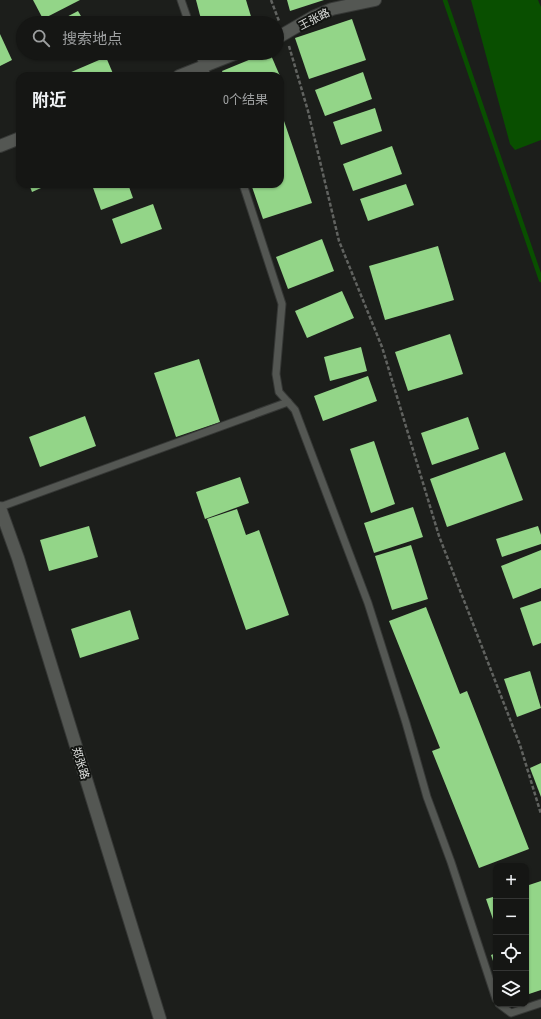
<!DOCTYPE html>
<html lang="zh">
<meta charset="utf-8">
<style>
:root{--surface:#151614;--page:#222322;--text:#f1f3f6;--muted:#9d9fa0;--line:#343534}
body{margin:0;font-family:"Archivo Narrow","Noto Sans SC",sans-serif;background:var(--page);color:var(--text)}
.controls{position:absolute;right:12px;bottom:12px;display:grid;overflow:hidden;border-radius:8px;box-shadow:0 1px 3px #0004}
.controls button{width:36px;height:36px;display:grid;place-items:center;padding:0;border:0;border-bottom:1px solid var(--line);background:var(--surface);color:var(--text);font:20px sans-serif}
.list{margin:0;padding:0;list-style:none}
h2{display:flex;justify-content:space-between;align-items:center;height:52px;margin:0;padding:0 16px;font-size:17px}
h2 small{font-size:13px;font-weight:400;color:var(--muted)}
.icon{flex:none;width:22px;height:22px;fill:none;stroke:currentColor;stroke-width:2;stroke-linecap:round;stroke-linejoin:round}
.map{position:relative;flex:none;width:541px;height:1019px;overflow:hidden}
.search{position:absolute;background:var(--surface);box-shadow:0 1px 3px #0004;left:16px;top:16px;width:268px;height:44px;display:flex;align-items:center;gap:10px;box-sizing:border-box;padding:0 14px;border-radius:22px;color:var(--muted);font-size:15px}
.panel{position:absolute;background:var(--surface);box-shadow:0 1px 3px #0004;left:16px;top:72px;width:268px;height:116px;border-radius:12px}
.map>svg:first-child{display:block}
.water{fill:#094f00}
.lines{fill:none;stroke-linecap:round;stroke-linejoin:round}
.stream{stroke:#094f00;stroke-width:4.5}
.building{fill:#93d588}
.lane-casing{stroke:#363836;stroke-width:9}
.street-casing{stroke:#363836;stroke-width:14}
.path{stroke:#616360;stroke-width:2.5;stroke-dasharray:4 2;stroke-linecap:butt}
.lane{stroke:#545753;stroke-width:7}
.street{stroke:#545753;stroke-width:12}
.labels{text-anchor:middle;stroke-width:4;stroke-linejoin:round;paint-order:stroke}
.street-label{font-size:11px;fill:#e0e2e0;stroke:#131512}
</style>
<div class="map">
<svg width="541" height="1019" viewBox="0 0 541 1019">
<rect width="100%" height="100%" fill="#1c1e1b"/>
<polygon class="water" points="471,0 538,0 541,7 541,140 515,150 510,144"/>
<g class="lines">
<polyline class="stream" points="445,0 541,280"/>
</g>
<g class="building">
<polygon points="33,0 80,0 43,19"/>
<polygon points="196,0 246,0 253,23 202,23"/>
<polygon points="287,0 324,0 290,11"/>
<polygon points="78,11 85,23 55,23"/>
<polygon points="352,19 366,60 309,79 295,38"/>
<polygon points="0,34 12,60 0,66"/>
<polygon points="266,53 270,53 280,76 224,76 222,71"/>
<polygon points="106,57 114,76 62,76"/>
<polygon points="363,72 372,99 325,116 315,90"/>
<polygon points="375,108 382,131 341,145 333,122"/>
<polygon points="284,121 312,203 263,219 251,184 280,184 280,122"/>
<polygon points="392,146 402,174 353,191 343,164"/>
<polygon points="29,184 50,184 32,192"/>
<polygon points="95,184 128,184 133,198 101,210 92,185"/>
<polygon points="406,184 414,205 368,221 360,199"/>
<polygon points="153,204 162,229 121,244 112,219"/>
<polygon points="322,239 334,271 288,289 276,257"/>
<polygon points="438,246 454,300 385,320 369,266"/>
<polygon points="342,291 354,318 307,338 295,311"/>
<polygon points="450,334 463,374 408,391 395,352"/>
<polygon points="361,347 367,371 330,381 324,357"/>
<polygon points="199,359 220,422 176,437 154,373"/>
<polygon points="368,376 377,401 323,421 314,396"/>
<polygon points="85,416 96,446 40,467 29,437"/>
<polygon points="468,417 479,449 432,465 421,433"/>
<polygon points="374,441 395,504 371,513 350,449"/>
<polygon points="505,452 523,500 447,527 430,479"/>
<polygon points="240,477 249,503 205,519 196,492"/>
<polygon points="413,507 423,537 374,553 364,523"/>
<polygon points="237,509 246,535 259,530 289,615 246,630 207,519"/>
<polygon points="89,526 98,557 49,571 40,540"/>
<polygon points="538,526 541,535 541,544 502,557 496,539"/>
<polygon points="411,545 428,599 392,610 375,556"/>
<polygon points="541,550 541,588 513,599 501,566"/>
<polygon points="541,601 541,643 533,646 520,608"/>
<polygon points="426,607 460,694 467,691 529,849 479,868 432,751 440,748 389,621"/>
<polygon points="130,610 139,639 80,658 71,629"/>
<polygon points="530,671 541,708 517,717 504,679"/>
<polygon points="541,763 541,797 530,768"/>
<polygon points="541,881 541,990 526,995 526,886"/>
<polygon points="496,896 496,928 486,899"/>
<polygon points="496,953 496,970 491,955"/>
</g>
<g class="lines">
<g class="lane-casing">
<g id="lane">
<polyline points="181,0 189,23"/>
<polyline points="199,53 207,76"/>
<polyline points="243,184 282,304 276,374 279,392 295,410 368,603 406,723 427,797 451,862 496,999"/>
<polyline points="0,507 288,402"/>
<polyline points="499,1004 511,1013 541,1003"/>
</g>
</g>
<g class="street-casing">
<g id="street">
<polyline points="277,38 313,17 332,9 375,0"/>
<polyline points="179,76 237,53"/>
<polyline points="0,146 20,138"/>
<polyline points="0,508 18,558 160,1019"/>
</g>
</g>
<g class="path">
<polyline points="271,0 279,21"/>
<polyline points="289,46 308,111 339,241 382,347 439,536 520,745 541,814"/>
</g>
<use href="#lane" class="lane"/>
<use href="#street" class="street"/>
</g>
<g class="labels">
<g class="street-label">
<text transform="translate(314 19) rotate(-27)" y="4">王张路</text>
<text transform="translate(81 763) rotate(73)" y="4">郑张路</text>
</g>
</g>
</svg>
<div class="controls">
<button>+</button>
<button>−</button>
<button><svg class="icon" aria-label="locate" viewBox="0 0 24 24"><circle cx="12" cy="12" r="6"/><path d="M12 2v4M12 18v4M2 12h4M18 12h4"/></svg></button>
<button><svg class="icon" aria-label="layers" viewBox="0 0 24 24"><path d="M12 4l9 5-9 5-9-5zM3 14l9 5 9-5"/></svg></button>
</div>
<div class="search"><svg class="icon" aria-label="search" viewBox="0 0 24 24"><circle cx="10" cy="10" r="6"/><path d="M15 15l6 6"/></svg>搜索地点</div>
<section class="panel">
<h2>附近<small>0个结果</small></h2>
<ul class="list">
</ul>
</section>
</div>
